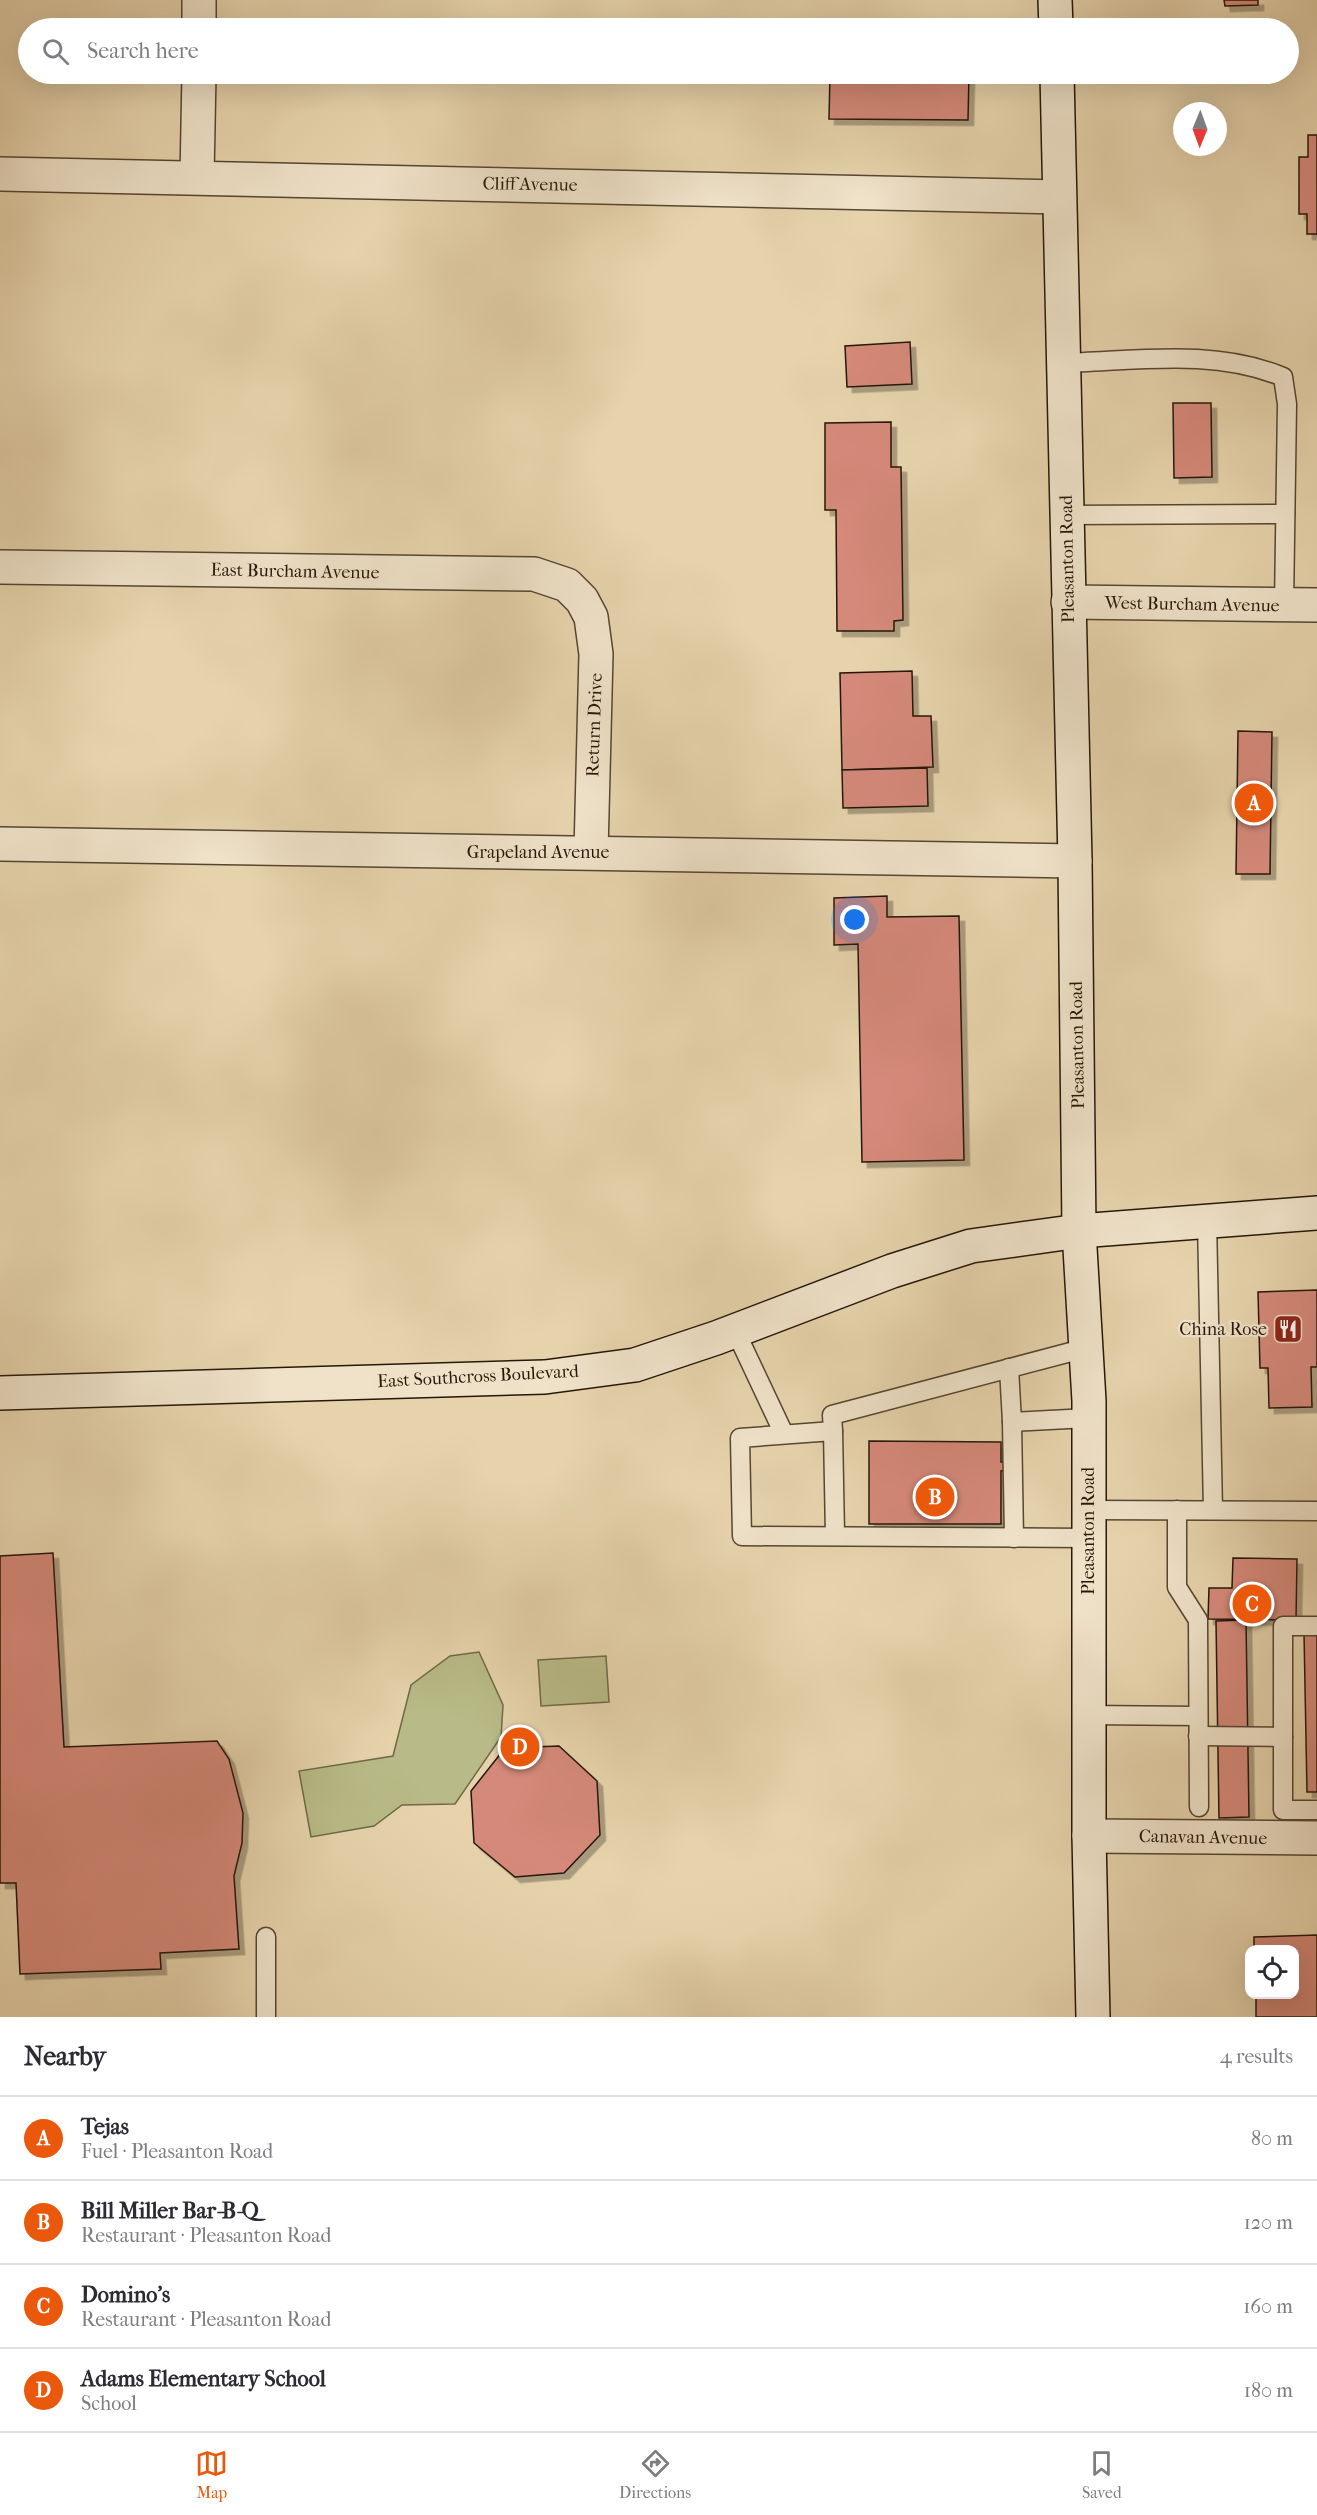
<!DOCTYPE html>
<meta charset="utf-8">
<style>
:root{--surface:#fff;--page:#f2f2f3;--text:#2b2b33;--muted:#7c7c81;--line:#e1e1e2;--accent:#ea580c}
body{margin:0;font-family:"IM FELL French Canon",serif;background:var(--page);color:var(--text)}
.controls{position:absolute;right:18px;bottom:18px;display:grid;overflow:hidden;border-radius:12px;box-shadow:0 6px 24px #0002}
.controls button{width:54px;height:54px;display:grid;place-items:center;padding:0;border:0;border-bottom:2px solid var(--line);background:var(--surface);color:var(--text);font:30px sans-serif}
.compass{position:absolute;left:1173px;top:102px;width:54px;height:54px;border-radius:50%;background:var(--surface);box-shadow:0 6px 24px #0002;rotate:181deg}
.you{position:absolute;left:855px;top:920px;width:21px;height:21px;margin:-15px;border:4px solid #fff;border-radius:50%;background:#1a73e8;box-shadow:0 0 0 9px #1a73e833}
.badge{display:grid;place-items:center;width:39px;height:39px;border-radius:50%;background:var(--accent);color:#fff;font-size:20px;font-weight:700}
.pin{position:absolute;translate:-50% -50%;border:3px solid #fff;box-shadow:0 2px 6px #0006}
.list{margin:0;padding:0;list-style:none}
h2{display:flex;justify-content:space-between;align-items:center;height:78px;margin:0;padding:0 24px;font-size:26px}
h2 small{font-size:20px;font-weight:400;color:var(--muted)}
.list li{display:grid;grid-template-columns:39px 1fr auto;gap:18px;align-items:center;box-sizing:border-box;height:84px;padding:0 24px;border-top:2px solid var(--line)}
.list b{display:block;font-size:22px;white-space:nowrap}
.list p{margin:0;font-size:20px;white-space:nowrap;color:var(--muted)}
.list em{font-size:20px;font-style:normal;color:var(--muted)}
.icon{flex:none;width:33px;height:33px;fill:none;stroke:currentColor;stroke-width:2;stroke-linecap:round;stroke-linejoin:round}
.map{position:relative;flex:none;width:1317px;height:2017px;overflow:hidden}
.search{position:absolute;background:var(--surface);box-shadow:0 6px 24px #0002;left:18px;right:18px;top:18px;height:66px;display:flex;align-items:center;gap:15px;box-sizing:border-box;padding:0 21px;border-radius:33px;color:var(--muted);font-size:22px}
.sheet{height:414px;background:var(--surface)}
nav{display:flex;justify-content:space-around;align-items:center;box-sizing:border-box;height:84px;border-top:2px solid var(--line);background:var(--surface);font-size:16px;color:var(--muted)}
nav a{display:grid;justify-items:center;gap:3px}
nav .on{color:var(--accent)}
.map>svg:first-child{display:block}
.green{fill:#b8bb87;stroke:#6f6948;stroke-width:1.5}
.building{fill:#d5897a;stroke:#261708;stroke-width:1.5;filter:url(#shadow)}
.lines{fill:none;stroke-linecap:round;stroke-linejoin:round}
.lane-casing{stroke:#564631;stroke-width:21}
.street-casing{stroke:#564631;stroke-width:36}
.secondary-casing{stroke:#261708;stroke-width:36}
.lane{stroke:#efe2c9;stroke-width:18}
.street{stroke:#efe2c9;stroke-width:33}
.secondary{stroke:#efe2c9;stroke-width:33}
.labels{text-anchor:middle;stroke-width:4.5;stroke-linejoin:round;paint-order:stroke}
.street-label{font-size:18px;fill:#261708;stroke:#efe2c9}
.poi-label{font-size:18px;fill:#261708;stroke:#efe2c9;text-anchor:end}
</style>
<div class="map">
<svg width="1317" height="2017" viewBox="0 0 1317 2017">
<defs>
<filter id="shadow"><feDropShadow dx="5.5" dy="5.5" stdDeviation="0" flood-color="#0004"/></filter>
</defs>
<rect width="100%" height="100%" fill="#e6d3ac"/>
<filter id="stains"><feTurbulence type="fractalNoise" baseFrequency=".00333" numOctaves="4"/><feColorMatrix values="0 0 0 0 .2 0 0 0 0 .09 0 0 0 0 .02 0 0 0 .5 -.17"/></filter>
<radialGradient id="worn" r=".72"><stop offset=".6" stop-color="#630" stop-opacity="0"/><stop offset="1" stop-color="#630" stop-opacity=".3"/></radialGradient>
<g class="green">
<polygon points="479,1652 503,1705 501,1737 455,1804 402,1805 374,1826 311,1837 299,1771 393,1756 411,1685 450,1656"/>
<polygon points="606,1656 609,1702 541,1706 538,1660"/>
</g>
<g class="building">
<polygon points="1224,0 1258,0 1258,5 1225,6"/>
<polygon points="830,74 969,74 968,120 829,119"/>
<polygon points="1308,135 1317,135 1317,234 1307,234 1307,214 1299,214 1299,157 1308,157"/>
<polygon points="910,342 912,384 847,387 845,346"/>
<polygon points="1173,403 1211,403 1212,477 1174,478"/>
<polygon points="891,422 891,467 901,467 903,620 894,621 894,631 837,631 836,510 825,510 825,423"/>
<polygon points="912,671 913,716 931,716 933,767 842,770 840,673"/>
<polygon points="1238,731 1272,732 1270,874 1236,874"/>
<polygon points="927,768 928,806 843,808 842,770"/>
<polygon points="887,896 887,917 959,916 964,1160 862,1162 858,944 834,945 834,898"/>
<polygon points="1317,1290 1317,1367 1311,1367 1312,1407 1269,1408 1268,1368 1260,1368 1258,1292"/>
<polygon points="869,1441 1001,1442 1001,1462 1007,1462 1007,1470 1001,1471 1001,1524 869,1524"/>
<polygon points="53,1553 64,1747 217,1741 229,1759 243,1813 242,1843 234,1876 239,1949 160,1953 161,1969 20,1974 16,1883 0,1883 0,1556"/>
<polygon points="1233,1558 1297,1559 1296,1620 1208,1619 1209,1588 1232,1588"/>
<polygon points="1246,1620 1249,1817 1219,1818 1216,1621"/>
<polygon points="1317,1632 1317,1792 1307,1792 1304,1633"/>
<polygon points="559,1746 597,1781 600,1835 564,1873 515,1877 474,1843 471,1791 505,1748"/>
<polygon points="1317,1935 1317,2017 1256,2017 1256,1994 1294,1994 1294,1950 1254,1950 1254,1937"/>
</g>
<g class="lines">
<g class="lane-casing">
<g id="lane">
<path d="M1063 363C1136 361 1214 348 1283 377L1287 404 1284 605"/>
<polyline points="1066,515 1285,514"/>
<polyline points="1207,1221 1213,1510"/>
<polyline points="735,1330 784,1434"/>
<polyline points="1009,1368 1012,1422 1088,1418"/>
<polyline points="1012,1422 1014,1538"/>
<polyline points="833,1431 832,1415 1086,1348"/>
<polyline points="1089,1510 1317,1511"/>
<polyline points="1177,1510 1177,1587 1198,1620 1199,1807"/>
<polyline points="835,1535 833,1431 740,1438 742,1536 1089,1538"/>
<polyline points="1317,1626 1283,1626 1283,1810 1317,1810"/>
<polyline points="1088,1715 1198,1716"/>
<polyline points="1198,1736 1283,1737"/>
<polyline points="266,1937 266,2017"/>
</g>
</g>
<g class="street-casing">
<g id="street">
<polyline points="199,28 199,0"/>
<polyline points="0,174 1059,197"/>
<polyline points="197,177 199,74"/>
<polyline points="0,567 534,574 567,585 582,600 591,617 596,654 591,852"/>
<polyline points="1068,602 1317,605"/>
<polyline points="0,844 1075,861"/>
<polyline points="1089,1836 1317,1838"/>
</g>
</g>
<g class="secondary-casing">
<g id="secondary">
<polyline points="1055,0 1056,28"/>
<polyline points="1057,74 1075,861 1079,1231 1089,1401 1089,1836 1093,2017"/>
<polyline points="0,1393 545,1377 635,1365 716,1338 892,1271 971,1246 1079,1231 1317,1213"/>
</g>
</g>
<use href="#lane" class="lane"/>
<use href="#street" class="street"/>
<use href="#secondary" class="secondary"/>
</g>
<defs>
<g id="restaurant-square" transform="scale(1.5)"><rect x="-9" y="-9" width="18" height="18" rx="4" fill="#8f2418" stroke="#efe2c9"/><path d="M-5-6h1v4h1v-4h1v4h1v-4h1v5L-1.5 .5V6h-2V.5L-5-1ZM5-6V6H3V1.5H1.5Q1.5-4 5-6Z" fill="#fff"/></g>
</defs>
<g fill-rule="evenodd">
<use href="#restaurant-square" x="1288" y="1329"/>
</g>
<g class="labels">
<g class="street-label">
<text transform="translate(530 184) rotate(1)" y="6">Cliff Avenue</text>
<text transform="translate(1067 559) rotate(-91)" y="6">Pleasanton Road</text>
<text transform="translate(295 571) rotate(1)" y="6">East Burcham Avenue</text>
<text transform="translate(1192 604) rotate(1)" y="6">West Burcham Avenue</text>
<text transform="translate(594 725) rotate(-88)" y="6">Return Drive</text>
<text x="538" y="858">Grapeland Avenue</text>
<text transform="translate(1077 1045) rotate(-91)" y="6">Pleasanton Road</text>
<text transform="translate(478 1376) rotate(-3)" y="6">East Southcross Boulevard</text>
<text transform="translate(1088 1531) rotate(-90)" y="6">Pleasanton Road</text>
<text transform="translate(1203 1837) rotate(1)" y="6">Canavan Avenue</text>
</g>
<g class="poi-label">
<text x="1267" y="1335">China Rose</text>
</g>
</g>
<rect width="100%" height="100%" filter="url(#stains)"/>
<rect width="100%" height="100%" fill="url(#worn)"/>
</svg>
<div class="controls">
<button><svg class="icon" aria-label="locate" viewBox="0 0 24 24"><circle cx="12" cy="12" r="6"/><path d="M12 2v4M12 18v4M2 12h4M18 12h4"/></svg></button>
</div>
<svg class="compass" viewBox="-18 -18 36 36"><path d="M0-13l5 13h-10z" fill="#e53935"/><path d="M0 13l5-13h-10z" fill="#7c7c81"/></svg>
<div class="you"></div>
<div class="pin badge" style="left:1254px;top:803px">A</div>
<div class="pin badge" style="left:935px;top:1497px">B</div>
<div class="pin badge" style="left:1252px;top:1604px">C</div>
<div class="pin badge" style="left:520px;top:1747px">D</div>
<div class="search"><svg class="icon" aria-label="search" viewBox="0 0 24 24"><circle cx="10" cy="10" r="6"/><path d="M15 15l6 6"/></svg>Search here</div>
</div>
<section class="sheet">
<h2>Nearby<small>4 results</small></h2>
<ul class="list">
<li><span class="badge">A</span><div><b>Tejas</b><p>Fuel · Pleasanton Road</p></div><em>80 m</em></li>
<li><span class="badge">B</span><div><b>Bill Miller Bar-B-Q</b><p>Restaurant · Pleasanton Road</p></div><em>120 m</em></li>
<li><span class="badge">C</span><div><b>Domino's</b><p>Restaurant · Pleasanton Road</p></div><em>160 m</em></li>
<li><span class="badge">D</span><div><b>Adams Elementary School</b><p>School</p></div><em>180 m</em></li>
</ul>
</section>
<nav>
<a class="on"><svg class="icon" aria-label="map" viewBox="0 0 24 24"><path d="M3 6l6-2 6 2 6-2v14l-6 2-6-2-6 2zM9 4v14M15 6v14"/></svg>Map</a>
<a><svg class="icon" aria-label="directions" viewBox="0 0 24 24"><path d="M12 3l9 9-9 9-9-9zM9 14v-3h6M13 9l2 2-2 2"/></svg>Directions</a>
<a><svg class="icon" aria-label="saved" viewBox="0 0 24 24"><path d="M7 4h10v16l-5-4-5 4z"/></svg>Saved</a>
</nav>
